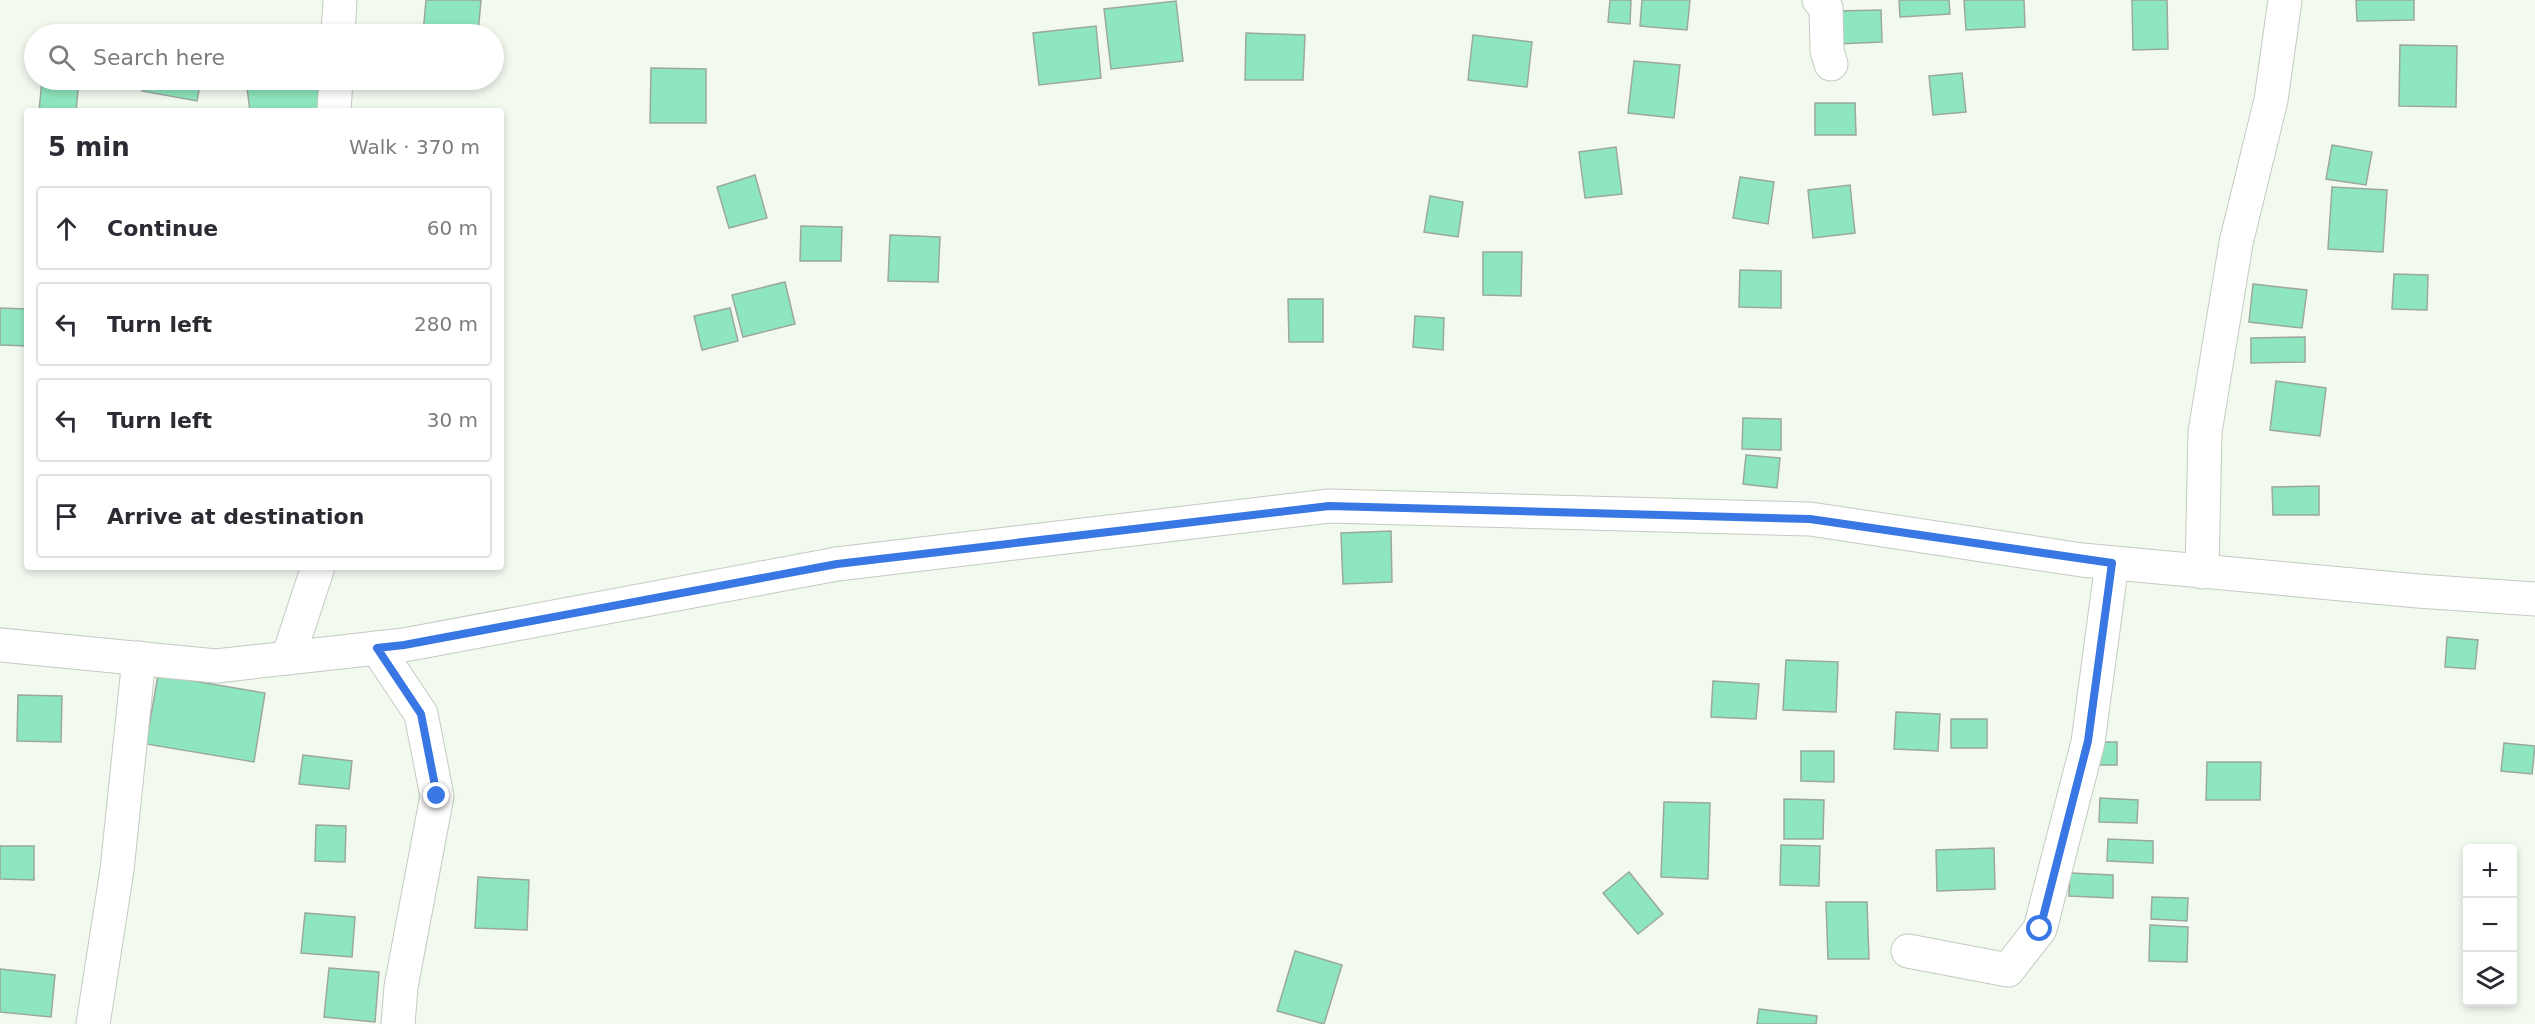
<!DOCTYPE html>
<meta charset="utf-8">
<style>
:root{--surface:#fff;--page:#f2f2f3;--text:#2b2b33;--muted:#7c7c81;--line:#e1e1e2}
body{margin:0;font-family:"DejaVu Sans",sans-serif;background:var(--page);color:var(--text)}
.controls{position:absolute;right:18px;bottom:18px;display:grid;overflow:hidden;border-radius:6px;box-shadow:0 3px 9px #0003}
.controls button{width:54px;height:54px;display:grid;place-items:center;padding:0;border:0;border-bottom:2px solid var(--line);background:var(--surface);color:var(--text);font:30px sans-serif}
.stop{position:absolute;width:18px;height:18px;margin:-14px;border:4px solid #3977e5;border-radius:50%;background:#fff}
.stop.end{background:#3977e5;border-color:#fff;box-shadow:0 2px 6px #0008}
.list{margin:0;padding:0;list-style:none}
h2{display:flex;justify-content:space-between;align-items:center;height:78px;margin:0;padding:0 24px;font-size:26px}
h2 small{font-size:20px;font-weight:400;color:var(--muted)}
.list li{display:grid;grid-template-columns:39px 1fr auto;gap:18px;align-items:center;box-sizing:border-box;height:84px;margin:0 12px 12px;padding:0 12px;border:2px solid var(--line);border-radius:6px}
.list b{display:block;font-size:22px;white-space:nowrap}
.list em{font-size:20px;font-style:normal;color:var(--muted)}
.icon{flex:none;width:33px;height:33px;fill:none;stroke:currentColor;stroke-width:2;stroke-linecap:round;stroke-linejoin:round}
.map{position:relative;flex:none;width:2535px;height:1024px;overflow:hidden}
.search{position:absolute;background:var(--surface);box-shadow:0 3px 9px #0003;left:24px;top:24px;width:480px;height:66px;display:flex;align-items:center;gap:15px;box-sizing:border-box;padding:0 21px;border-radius:33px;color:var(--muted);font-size:22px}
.panel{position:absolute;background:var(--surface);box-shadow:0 3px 9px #0003;left:24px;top:108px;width:480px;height:462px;border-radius:6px}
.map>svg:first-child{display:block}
.building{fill:#8ee6be;stroke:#9ba7a1;stroke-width:1.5}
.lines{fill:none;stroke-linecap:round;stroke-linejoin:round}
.street-casing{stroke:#c3cbc1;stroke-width:35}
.street{stroke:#fff;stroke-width:33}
.route{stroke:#3977e5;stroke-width:8}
</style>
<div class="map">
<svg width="2535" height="1024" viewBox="0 0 2535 1024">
<rect width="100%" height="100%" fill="#f2faf0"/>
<g class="building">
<polygon points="426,0 481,0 478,34 423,34"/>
<polygon points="1610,0 1631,0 1630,24 1608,22"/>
<polygon points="1642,0 1690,0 1687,30 1640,26"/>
<polygon points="1899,0 1949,0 1950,14 1900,17"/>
<polygon points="1964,0 2024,0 2025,27 1966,30"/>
<polygon points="2132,0 2167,0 2168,49 2133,50"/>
<polygon points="2356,0 2414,0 2414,20 2357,21"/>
<polygon points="1176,1 1183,61 1111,69 1104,9"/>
<polygon points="1881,10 1882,42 1838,44 1837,11"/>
<polygon points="1096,26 1101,78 1039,85 1033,33"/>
<polygon points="1246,33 1305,35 1303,80 1245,80"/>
<polygon points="1473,35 1532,42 1527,87 1468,80"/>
<polygon points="2400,45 2457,46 2456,107 2399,106"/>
<polygon points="1634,61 1680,65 1674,118 1628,113"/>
<polygon points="651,68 706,69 706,123 650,123"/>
<polygon points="1962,73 1966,112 1933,115 1929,76"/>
<polygon points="42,80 79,81 76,111 39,111"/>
<polygon points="144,80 201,80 197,101 142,91"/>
<polygon points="246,80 317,80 321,111 250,111"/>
<polygon points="1815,103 1855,103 1856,135 1815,135"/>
<polygon points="2332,145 2372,152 2366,185 2326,179"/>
<polygon points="1616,147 1622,194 1585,198 1579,152"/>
<polygon points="755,175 767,218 729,228 717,187"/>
<polygon points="1740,177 1774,182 1768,224 1733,218"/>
<polygon points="1850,185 1855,233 1813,238 1808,190"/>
<polygon points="2332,187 2387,190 2383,252 2328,249"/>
<polygon points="1430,196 1463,202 1458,237 1424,232"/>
<polygon points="801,226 842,227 841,261 800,261"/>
<polygon points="890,235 940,237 938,282 888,281"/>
<polygon points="1483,252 1522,252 1521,296 1483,295"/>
<polygon points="1740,270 1781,271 1781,308 1739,307"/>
<polygon points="2394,274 2428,275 2427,310 2392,309"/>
<polygon points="785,282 795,324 743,337 732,295"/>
<polygon points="2253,284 2307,290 2302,328 2249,322"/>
<polygon points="1288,299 1323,299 1323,342 1289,342"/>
<polygon points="0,308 27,309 27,346 0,345"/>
<polygon points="730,308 738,341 702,350 694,316"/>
<polygon points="1415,316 1444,318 1443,350 1413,347"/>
<polygon points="2305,337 2305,362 2251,363 2251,338"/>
<polygon points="2276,381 2326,388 2320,436 2270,430"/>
<polygon points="1743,418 1781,419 1781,450 1742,449"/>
<polygon points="1746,455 1780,458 1777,488 1743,484"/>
<polygon points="2319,486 2319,515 2273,515 2272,487"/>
<polygon points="1391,531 1392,582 1343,584 1341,533"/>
<polygon points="2447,637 2478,640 2475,669 2445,667"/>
<polygon points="1786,660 1838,662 1836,712 1783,710"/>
<polygon points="158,675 265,693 254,762 146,744"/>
<polygon points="1713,681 1759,684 1756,719 1711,717"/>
<polygon points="18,695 62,696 61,742 17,741"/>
<polygon points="1896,712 1940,714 1938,751 1894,749"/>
<rect x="1951" y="719" width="36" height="29"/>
<polygon points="2088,742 2117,742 2117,765 2087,765"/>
<polygon points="2504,743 2535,746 2532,774 2501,771"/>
<polygon points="1801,751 1834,751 1834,782 1801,781"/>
<polygon points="303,755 352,761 349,789 299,784"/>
<polygon points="2207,762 2261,762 2260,800 2206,800"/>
<polygon points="2100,798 2138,800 2137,823 2099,822"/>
<polygon points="1784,799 1824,800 1823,839 1784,839"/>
<polygon points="1664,802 1710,803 1708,879 1661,877"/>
<polygon points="316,825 346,826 345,862 315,861"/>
<polygon points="2108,839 2153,841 2153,863 2107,861"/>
<polygon points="1781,845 1820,846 1819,886 1780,885"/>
<polygon points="0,846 34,846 34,880 0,879"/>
<polygon points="1994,848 1995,889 1937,891 1936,850"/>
<polygon points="1629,872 1663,914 1638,934 1603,893"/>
<polygon points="2070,873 2113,875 2113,898 2069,896"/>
<polygon points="478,877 529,880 527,930 475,928"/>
<polygon points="2152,897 2188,898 2187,921 2151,919"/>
<polygon points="1826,902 1867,902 1869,959 1828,959"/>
<polygon points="305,913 355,917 352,957 301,953"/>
<polygon points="2150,925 2188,927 2187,962 2149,961"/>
<polygon points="1295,951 1342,965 1324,1024 1277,1011"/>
<polygon points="329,968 379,972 375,1022 324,1017"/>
<polygon points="0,969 55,975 51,1017 0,1012"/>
<polygon points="1759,1009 1817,1016 1816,1024 1757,1024"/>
</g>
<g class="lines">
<g class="street-casing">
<g id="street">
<polyline points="1819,0 1826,8 1827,51 1831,64"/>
<polyline points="338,34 340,0"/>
<polyline points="334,111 336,80"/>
<polyline points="2202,572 2205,432 2236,243 2271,100 2285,0"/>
<polyline points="0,645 216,666 404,645 837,564 1329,506 1810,519 2082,560 2418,591 2535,599"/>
<polyline points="377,648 421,714 437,796 401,987 398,1024"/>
<polyline points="288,658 318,567"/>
<polyline points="1908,951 2008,970 2040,929 2088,742 2112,563"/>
<polyline points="93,1024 117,870 139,658"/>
</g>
</g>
<use href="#street" class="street"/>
</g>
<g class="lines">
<polyline class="route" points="437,796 421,714 377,648 404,645 837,564 1329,506 1810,519 2112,563 2088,741 2040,929"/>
</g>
</svg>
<div class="controls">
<button>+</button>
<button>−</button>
<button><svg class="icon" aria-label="layers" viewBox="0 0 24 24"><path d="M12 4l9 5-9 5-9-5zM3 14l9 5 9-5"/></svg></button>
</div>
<div class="stop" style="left:2040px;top:929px"></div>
<div class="stop end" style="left:437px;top:796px"></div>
<div class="search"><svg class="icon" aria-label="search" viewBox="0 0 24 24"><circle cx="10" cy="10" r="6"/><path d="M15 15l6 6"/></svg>Search here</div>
<section class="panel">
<h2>5 min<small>Walk · 370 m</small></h2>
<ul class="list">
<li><svg class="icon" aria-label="ahead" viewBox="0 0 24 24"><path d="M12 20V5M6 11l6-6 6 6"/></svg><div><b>Continue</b></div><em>60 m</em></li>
<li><svg class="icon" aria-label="left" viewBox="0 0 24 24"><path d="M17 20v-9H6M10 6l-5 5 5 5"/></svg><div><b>Turn left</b></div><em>280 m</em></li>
<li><svg class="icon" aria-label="left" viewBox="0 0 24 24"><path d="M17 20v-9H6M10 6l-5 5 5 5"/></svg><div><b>Turn left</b></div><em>30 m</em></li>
<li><svg class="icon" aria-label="arrive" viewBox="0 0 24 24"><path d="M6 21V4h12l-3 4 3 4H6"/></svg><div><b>Arrive at destination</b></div></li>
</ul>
</section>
</div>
